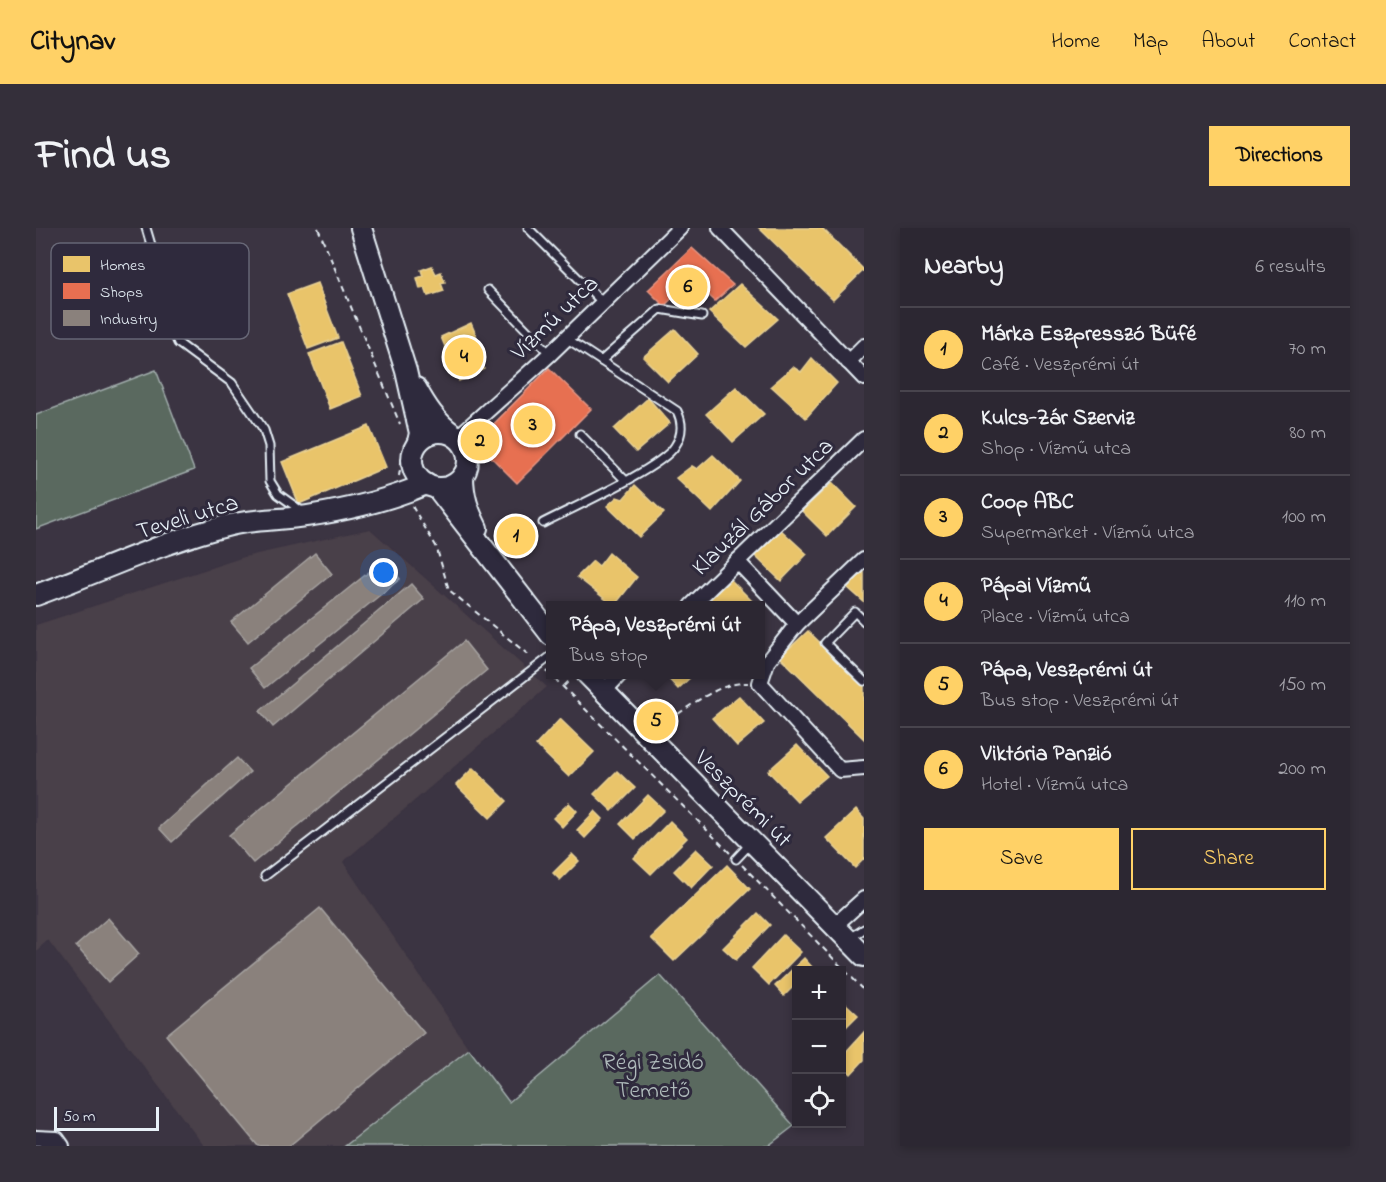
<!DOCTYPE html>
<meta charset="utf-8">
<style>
:root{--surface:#2c2732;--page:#342f3a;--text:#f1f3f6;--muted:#a6a5ac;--line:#48444d;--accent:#ffd166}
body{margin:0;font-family:"Indie Flower",sans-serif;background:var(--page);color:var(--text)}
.controls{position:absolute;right:18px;bottom:18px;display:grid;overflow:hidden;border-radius:0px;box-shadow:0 3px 9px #0003}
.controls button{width:54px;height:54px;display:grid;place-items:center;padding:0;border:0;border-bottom:2px solid var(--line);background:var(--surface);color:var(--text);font:30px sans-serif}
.scale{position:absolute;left:18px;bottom:15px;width:105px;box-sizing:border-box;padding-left:6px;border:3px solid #e8f1f8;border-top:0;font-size:16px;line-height:21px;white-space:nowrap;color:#e8f1f8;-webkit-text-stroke:4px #2f2a3d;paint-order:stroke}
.you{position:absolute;left:348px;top:345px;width:21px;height:21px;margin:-15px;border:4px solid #fff;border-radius:50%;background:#1a73e8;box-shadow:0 0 0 9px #1a73e833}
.badge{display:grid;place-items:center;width:39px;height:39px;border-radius:50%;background:var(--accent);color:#111;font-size:20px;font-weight:700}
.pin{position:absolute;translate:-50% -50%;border:3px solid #fff;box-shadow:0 2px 6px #0006}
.popup{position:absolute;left:510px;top:373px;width:219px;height:78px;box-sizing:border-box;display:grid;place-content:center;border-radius:0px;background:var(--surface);filter:drop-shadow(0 2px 4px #0005);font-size:20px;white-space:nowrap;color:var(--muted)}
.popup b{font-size:22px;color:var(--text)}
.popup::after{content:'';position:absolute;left:50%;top:100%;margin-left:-12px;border:12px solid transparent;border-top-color:var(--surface)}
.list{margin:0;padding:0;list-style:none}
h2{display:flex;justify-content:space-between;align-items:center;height:78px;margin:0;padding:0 24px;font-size:26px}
h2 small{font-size:20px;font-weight:400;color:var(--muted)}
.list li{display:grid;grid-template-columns:39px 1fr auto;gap:18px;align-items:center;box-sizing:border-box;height:84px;padding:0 24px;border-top:2px solid var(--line)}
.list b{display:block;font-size:22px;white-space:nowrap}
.list p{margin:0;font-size:20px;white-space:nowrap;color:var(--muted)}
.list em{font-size:20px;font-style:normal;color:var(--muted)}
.actions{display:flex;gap:12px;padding:18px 24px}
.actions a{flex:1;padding:14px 0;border:2px solid var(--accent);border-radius:0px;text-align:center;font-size:21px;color:var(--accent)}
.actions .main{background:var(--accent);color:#111}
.icon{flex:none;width:33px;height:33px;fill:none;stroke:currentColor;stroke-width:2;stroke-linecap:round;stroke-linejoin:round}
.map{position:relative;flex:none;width:828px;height:918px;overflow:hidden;border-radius:0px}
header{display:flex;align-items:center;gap:36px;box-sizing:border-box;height:84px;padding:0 30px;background:var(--accent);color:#111}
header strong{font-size:28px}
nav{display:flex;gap:33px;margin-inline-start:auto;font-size:21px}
.intro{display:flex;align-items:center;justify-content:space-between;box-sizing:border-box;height:144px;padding:0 36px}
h1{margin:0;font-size:42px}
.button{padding:15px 27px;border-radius:0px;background:var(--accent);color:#111;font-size:21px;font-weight:700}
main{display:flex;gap:36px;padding:0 36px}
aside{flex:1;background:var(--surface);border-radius:0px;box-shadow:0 3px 9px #0003}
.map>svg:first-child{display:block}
.built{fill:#493f48}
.green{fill:#5a695f;stroke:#a1adac;stroke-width:1.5}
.homes{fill:#e9c46a;stroke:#e9d295;stroke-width:1.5}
.shops{fill:#e76f51;stroke:#e79683;stroke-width:1.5}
.industry{fill:#8a817c;stroke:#a6a3a1;stroke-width:1.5}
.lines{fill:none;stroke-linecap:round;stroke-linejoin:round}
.lane-casing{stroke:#e8f1f8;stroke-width:11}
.street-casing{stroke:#e8f1f8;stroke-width:18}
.secondary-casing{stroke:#e8f1f8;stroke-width:24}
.path{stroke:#e8f1f8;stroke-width:2;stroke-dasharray:6 4.5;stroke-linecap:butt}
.lane{stroke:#2f2a3d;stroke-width:7}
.street{stroke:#2f2a3d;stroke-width:14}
.secondary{stroke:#2f2a3d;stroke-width:20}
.labels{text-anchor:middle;stroke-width:6;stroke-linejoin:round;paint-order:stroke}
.street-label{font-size:24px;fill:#e8f1f8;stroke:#2f2a3d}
.park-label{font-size:24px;fill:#afbbbb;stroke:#2f2a3d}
.key{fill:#2f2a3d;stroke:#666675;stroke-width:1.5}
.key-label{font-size:16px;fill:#e8f1f8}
</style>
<header>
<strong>Citynav</strong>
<nav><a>Home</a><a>Map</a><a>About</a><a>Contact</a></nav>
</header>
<div class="intro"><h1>Find us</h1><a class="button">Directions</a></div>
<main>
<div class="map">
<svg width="828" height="918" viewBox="0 0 828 918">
<rect width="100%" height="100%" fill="#3b3442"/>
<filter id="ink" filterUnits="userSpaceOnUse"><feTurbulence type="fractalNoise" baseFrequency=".0167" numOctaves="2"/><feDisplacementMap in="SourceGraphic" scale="12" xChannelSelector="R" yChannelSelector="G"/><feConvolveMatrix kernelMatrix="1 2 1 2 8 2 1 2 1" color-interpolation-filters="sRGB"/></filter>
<g filter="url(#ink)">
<polygon class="built" points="334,301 511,459 307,634 433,821 309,918 168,918 12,712 0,723 0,397 208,329"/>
<g class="green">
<polygon points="120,142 158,242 0,301 0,187"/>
<polygon points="624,747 758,898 732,918 309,918 433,821 473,874"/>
</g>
<g class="homes">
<polygon points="723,0 786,0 828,42 797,72"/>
<polygon points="396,38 400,46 405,44 409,54 405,55 408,63 392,68 389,60 384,61 381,50 387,48 385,42"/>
<polygon points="281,55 302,110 272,121 251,66"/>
<polygon points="704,56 742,91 710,119 673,84"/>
<polygon points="435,95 443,114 438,117 448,141 423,153 405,109"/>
<polygon points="639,101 662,126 632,154 607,129"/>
<polygon points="305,114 326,168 294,181 273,126"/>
<polygon points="776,130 801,155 770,190 735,158 757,139 765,144"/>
<polygon points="700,159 728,186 697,214 670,186"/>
<polygon points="612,170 634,195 600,224 578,201"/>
<polygon points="333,198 350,239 263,276 246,234"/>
<polygon points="677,227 704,253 676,284 640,250 656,238 661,241"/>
<polygon points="796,255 820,279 791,308 766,283"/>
<polygon points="599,257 628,285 603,309 571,278 581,269 587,271"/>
<polygon points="744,301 771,326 745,353 718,327"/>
<polygon points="573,325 601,349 578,378 541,349 557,333 563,338"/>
<polygon points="828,342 828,374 811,359"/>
<polygon points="693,350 721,378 666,378"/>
<polygon points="772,403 828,457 828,511 744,429"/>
<polygon points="628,446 658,446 642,461"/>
<polygon points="703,468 728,495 701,518 676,490"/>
<polygon points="524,491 558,524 533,549 500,517"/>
<polygon points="761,517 791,548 761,573 732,543"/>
<polygon points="437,540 471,573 454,590 420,557"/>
<polygon points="581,543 599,560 576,583 558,566"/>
<polygon points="612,567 628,582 599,611 584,596"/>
<polygon points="533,575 541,583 526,599 517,590"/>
<polygon points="820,582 828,591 828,631 819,640 790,610"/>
<polygon points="559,583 567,591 549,610 541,602"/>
<polygon points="634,593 651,610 615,646 598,630"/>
<polygon points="660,621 677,637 655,660 638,643"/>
<polygon points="536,626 543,633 524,652 517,645"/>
<polygon points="691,637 714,661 638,733 615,710"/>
<polygon points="722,685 734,697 700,732 687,720"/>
<polygon points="747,707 765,724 733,757 716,740"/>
<polygon points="768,730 777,740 774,742 760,742 760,756 748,768 739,758"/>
<polygon points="809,775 822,787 806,803 806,778"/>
<polygon points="828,804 828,832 815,846 806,837 806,828"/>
</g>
<g class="shops">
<polygon points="656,20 697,57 679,73 656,52 628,78 612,62"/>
<polygon points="513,140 555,181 481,255 440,214"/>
</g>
<g class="industry">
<polygon points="279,325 296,346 212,414 195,394"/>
<polygon points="348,332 364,351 229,460 213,440"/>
<polygon points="375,356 388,371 237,499 224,483"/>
<polygon points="428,413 451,442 217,635 193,607"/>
<polygon points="201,530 214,544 136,614 123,600"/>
<polygon points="284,680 388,805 253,918 222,918 130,807"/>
<polygon points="72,690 103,726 72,754 40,718"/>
</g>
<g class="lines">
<g class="lane-casing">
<g id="lane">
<polyline points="110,0 126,54 125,77 142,115 196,155 228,202 233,218 234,253 242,266 267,284"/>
<polyline points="492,0 567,75"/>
<polyline points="452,62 514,126"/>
<polyline points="565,133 624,81 666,88"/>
<polyline points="544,206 589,252"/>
<path d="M507 295C534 281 626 240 639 218 647 206 647 195 641 183L530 110"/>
<polyline points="828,393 819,384 789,415 828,453"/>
<polyline points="700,631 715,615"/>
<polyline points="229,648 515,428"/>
<polyline points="813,711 828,701"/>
</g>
</g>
<g class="street-casing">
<g id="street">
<polyline points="684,0 828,150"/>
<polyline points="812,134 828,118"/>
<polyline points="422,209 514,126 644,0"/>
<polyline points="828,332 761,396 731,434 724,455 804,542 828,540"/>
<polyline points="701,333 761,396"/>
<polyline points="655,378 828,211"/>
<polyline points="568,463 584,446"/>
<polyline points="798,698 828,671"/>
<polyline points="0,910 21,911 26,918"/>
</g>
</g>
<g class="secondary-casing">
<g id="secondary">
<polyline points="325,0 370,143 384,205 382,214"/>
<path d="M380 160C390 178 400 194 417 206"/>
<circle cx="404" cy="232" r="28"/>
<path d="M427 248C427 268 432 282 441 300"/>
<polyline points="401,260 515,407"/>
<path d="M0 367C64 344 127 313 194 297 218 291 246 292 271 288 311 282 353 272 390 256"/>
<polyline points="551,446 828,728"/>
</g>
</g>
<g class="path">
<polyline points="282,0 364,196"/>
<polyline points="363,248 367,222"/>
<polyline points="376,278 400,318 413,362 495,429"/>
<polyline points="511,443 694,625"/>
<polyline points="528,458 536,450"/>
<path d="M625 498C649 482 682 453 712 455"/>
<polyline points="706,637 828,762"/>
</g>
<use href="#lane" class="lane"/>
<use href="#street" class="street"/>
<use href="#secondary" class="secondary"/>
</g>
</g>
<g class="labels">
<g class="street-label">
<text transform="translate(518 89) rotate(-44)" y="8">Vízmű utca</text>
<text transform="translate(726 278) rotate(-44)" y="8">Klauzál Gábor utca</text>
<text transform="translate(151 288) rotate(-17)" y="8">Teveli utca</text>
<text transform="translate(708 570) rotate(45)" y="8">Veszprémi út</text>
</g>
<g class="park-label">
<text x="617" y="841">Régi Zsidó<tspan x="617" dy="28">Temető</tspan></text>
</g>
</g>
<rect x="15" y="15" width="198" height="96" rx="9" class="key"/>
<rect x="27" y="28" width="27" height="16" fill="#e9c46a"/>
<rect x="27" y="55" width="27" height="16" fill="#e76f51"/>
<rect x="27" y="82" width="27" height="16" fill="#8a817c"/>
<g class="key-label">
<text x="64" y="42">Homes</text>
<text x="64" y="69">Shops</text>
<text x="64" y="96">Industry</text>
</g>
</svg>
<div class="controls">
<button>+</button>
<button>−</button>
<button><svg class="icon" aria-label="locate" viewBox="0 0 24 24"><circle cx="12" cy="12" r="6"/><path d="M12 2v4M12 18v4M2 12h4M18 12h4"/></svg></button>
</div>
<div class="scale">50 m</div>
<div class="you"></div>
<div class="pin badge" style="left:480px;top:308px">1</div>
<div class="pin badge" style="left:444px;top:213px">2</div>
<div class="pin badge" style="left:497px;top:197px">3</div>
<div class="pin badge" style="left:428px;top:129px">4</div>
<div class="pin badge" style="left:620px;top:493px">5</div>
<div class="popup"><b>Pápa, Veszprémi út</b>Bus stop</div>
<div class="pin badge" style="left:652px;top:59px">6</div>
</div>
<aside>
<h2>Nearby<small>6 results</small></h2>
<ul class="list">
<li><span class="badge">1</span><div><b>Márka Eszpresszó Büfé</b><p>Café · Veszprémi út</p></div><em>70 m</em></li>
<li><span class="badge">2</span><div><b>Kulcs-Zár Szerviz</b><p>Shop · Vízmű utca</p></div><em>80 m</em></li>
<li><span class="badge">3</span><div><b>Coop ABC</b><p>Supermarket · Vízmű utca</p></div><em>100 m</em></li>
<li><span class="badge">4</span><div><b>Pápai Vízmű</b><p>Place · Vízmű utca</p></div><em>110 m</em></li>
<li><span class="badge">5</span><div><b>Pápa, Veszprémi út</b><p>Bus stop · Veszprémi út</p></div><em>150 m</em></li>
<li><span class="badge">6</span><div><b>Viktória Panzió</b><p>Hotel · Vízmű utca</p></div><em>200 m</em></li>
</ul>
<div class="actions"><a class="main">Save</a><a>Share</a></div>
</aside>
</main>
